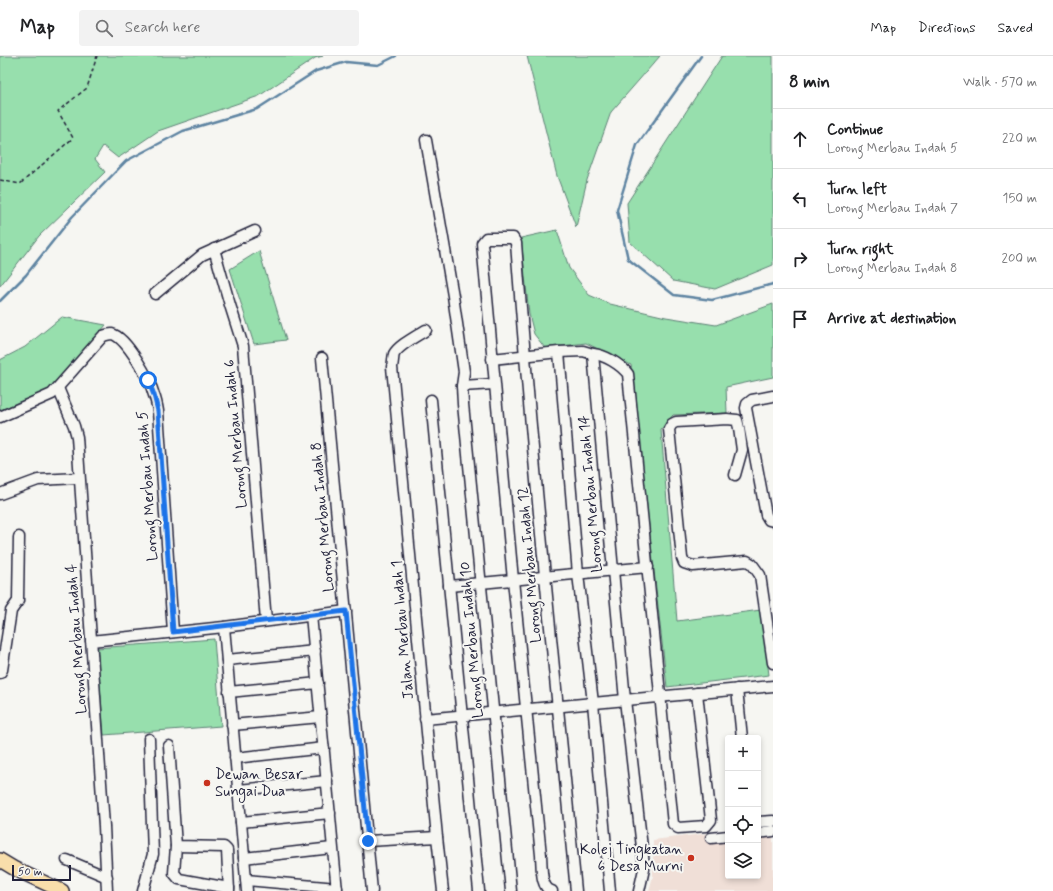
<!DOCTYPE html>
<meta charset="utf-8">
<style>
:root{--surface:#fff;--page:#f2f2f2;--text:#202124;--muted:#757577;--line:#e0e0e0}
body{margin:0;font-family:Mynerve,sans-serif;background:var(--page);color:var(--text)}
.controls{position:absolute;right:12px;bottom:12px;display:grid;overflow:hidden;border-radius:4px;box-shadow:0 2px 6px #0003}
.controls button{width:36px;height:36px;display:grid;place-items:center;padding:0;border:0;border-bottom:1px solid var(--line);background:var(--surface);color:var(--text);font:20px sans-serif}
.scale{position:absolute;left:12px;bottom:10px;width:59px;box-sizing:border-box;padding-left:4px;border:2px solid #22223b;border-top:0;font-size:11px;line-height:14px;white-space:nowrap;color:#22223b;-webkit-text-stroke:3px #f6f6f2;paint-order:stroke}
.stop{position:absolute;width:12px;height:12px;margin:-9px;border:3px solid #1a73e8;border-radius:50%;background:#fff}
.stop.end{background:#1a73e8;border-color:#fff;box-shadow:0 1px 4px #0008}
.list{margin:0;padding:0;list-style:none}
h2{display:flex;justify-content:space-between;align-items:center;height:52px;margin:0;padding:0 16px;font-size:17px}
h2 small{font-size:13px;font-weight:400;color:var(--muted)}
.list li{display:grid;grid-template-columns:26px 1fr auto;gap:12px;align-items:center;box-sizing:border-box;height:60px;padding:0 16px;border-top:1px solid var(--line)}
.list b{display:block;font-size:15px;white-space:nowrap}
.list p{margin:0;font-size:13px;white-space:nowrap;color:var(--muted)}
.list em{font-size:13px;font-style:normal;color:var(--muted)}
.icon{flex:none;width:22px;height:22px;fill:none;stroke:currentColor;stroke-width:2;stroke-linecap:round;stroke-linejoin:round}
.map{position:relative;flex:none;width:773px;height:835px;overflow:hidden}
header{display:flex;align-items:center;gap:24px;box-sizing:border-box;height:56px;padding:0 20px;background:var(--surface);border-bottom:1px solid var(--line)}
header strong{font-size:19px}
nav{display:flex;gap:22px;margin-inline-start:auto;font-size:14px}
.search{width:280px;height:36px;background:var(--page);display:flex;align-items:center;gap:10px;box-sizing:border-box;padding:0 14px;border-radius:4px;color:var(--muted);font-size:15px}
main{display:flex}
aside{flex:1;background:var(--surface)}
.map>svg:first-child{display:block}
.built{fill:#f0dfd7}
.green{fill:#97dfad;stroke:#5c8074}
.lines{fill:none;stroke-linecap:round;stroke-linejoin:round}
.stream{stroke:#5d83a1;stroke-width:2.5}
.minor-casing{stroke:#22223b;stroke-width:13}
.major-casing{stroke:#22223b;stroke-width:16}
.path{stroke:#22223b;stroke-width:1.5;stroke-dasharray:4 3;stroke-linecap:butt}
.minor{stroke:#f6f6f2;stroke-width:10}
.major{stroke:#f8deab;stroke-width:13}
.route{stroke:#1a73e8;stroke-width:5}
.poi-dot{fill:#c8321e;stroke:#f6f6f2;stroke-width:1.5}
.labels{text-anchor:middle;stroke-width:4;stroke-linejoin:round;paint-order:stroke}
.street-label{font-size:15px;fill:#22223b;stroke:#f6f6f2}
.poi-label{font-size:15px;fill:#22223b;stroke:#f6f6f2;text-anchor:start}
</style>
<header>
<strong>Map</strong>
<div class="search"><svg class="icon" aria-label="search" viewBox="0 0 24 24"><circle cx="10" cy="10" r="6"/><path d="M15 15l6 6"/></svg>Search here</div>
<nav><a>Map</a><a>Directions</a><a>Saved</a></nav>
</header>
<main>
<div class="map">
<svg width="773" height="835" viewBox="0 0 773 835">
<rect width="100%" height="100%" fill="#f6f6f2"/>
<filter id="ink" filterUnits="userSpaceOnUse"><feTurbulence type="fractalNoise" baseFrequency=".025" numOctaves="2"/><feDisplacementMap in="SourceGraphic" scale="8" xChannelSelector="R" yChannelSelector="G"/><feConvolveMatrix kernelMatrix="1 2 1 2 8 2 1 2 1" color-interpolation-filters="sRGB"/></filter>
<g filter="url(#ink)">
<polygon class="built" points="773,770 773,835 649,835 653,820 653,784 728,775 728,820 758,820 758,772"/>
<g class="green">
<polygon points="0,0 323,0 315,2 259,40 158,75 118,102 103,90 95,103 105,116 39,180 0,230"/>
<polygon points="527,0 660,0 611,56 587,124 576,171 557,120"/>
<polygon points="722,0 773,0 773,209 715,233 673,225 630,186 627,147"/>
<polygon points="557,174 569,212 589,239 610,248 666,261 716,269 773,248 773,321 726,331 727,357 673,359 661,374 677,565 761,554 769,619 667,631 631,309 586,287 545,292 534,278 529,258 521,182"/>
<polygon points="259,195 286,284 254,288 230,213"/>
<polygon points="62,261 106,269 51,333 0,354 0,304 25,291"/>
<polygon points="214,583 221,670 104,679 97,592"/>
</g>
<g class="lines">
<g class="stream">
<polyline points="701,0 637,89 617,154 628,203 674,239 712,244 773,228"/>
<polyline points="0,245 26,219 72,161 126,105 183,75 257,53 316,15 346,6 378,9 396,0"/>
</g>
<g class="minor-casing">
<g id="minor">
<polyline points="426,84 453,240 464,316 462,330 463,348 511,835"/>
<polyline points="214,193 230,249 243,290 266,565"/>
<polyline points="155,238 202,199 255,175"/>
<path d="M426 274C417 280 399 289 394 298 393 301 393 307 392 311L437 781 443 835"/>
<polyline points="559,296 578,518 593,647 610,835"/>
<path d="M593 298C605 299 620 308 628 318 644 468 657 618 673 768L678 772 706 770 711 764 697 637"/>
<polyline points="322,302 372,835"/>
<polyline points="492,303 559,296 583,295 593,298 625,644 643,800 644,813 639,835"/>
<polyline points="462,330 494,328"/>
<polyline points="58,332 74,370 77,381 104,770 107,835"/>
<polyline points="773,340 752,344 747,348 746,352 766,459 769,464 773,465"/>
<polyline points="431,344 479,835"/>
<path d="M0 361 52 338 103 280C106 279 109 278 112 278 127 282 150 324 154 339 156 344 157 349 158 355L173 576"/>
<polyline points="735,419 742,394 739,372 737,364 727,363 676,366 672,368 669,373 682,502 684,507 693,510 747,505 752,508 760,519 773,607"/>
<polyline points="0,438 38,424 79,422"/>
<polyline points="449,530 648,511"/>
<polyline points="311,559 337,835"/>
<polyline points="224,571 247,835"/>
<polyline points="91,585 224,571 346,555"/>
<polyline points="227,604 315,595"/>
<polyline points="0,617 2,614 11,555 18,545 19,481"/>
<polyline points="737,633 742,682"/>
<polyline points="229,636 318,627"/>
<polyline points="425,663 773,630"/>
<polyline points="232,669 321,661"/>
<polyline points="169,690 176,790 224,791 227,794 229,835"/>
<polyline points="235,702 324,692"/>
<polyline points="238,734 327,725"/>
<polyline points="241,766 330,757"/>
<polyline points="758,766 773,765"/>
<polyline points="758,777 773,775"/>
<polyline points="711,782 728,780"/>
<polyline points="368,785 437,781"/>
<polyline points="176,790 174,817 179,823 229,832"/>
<polyline points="244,802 332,792"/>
<polyline points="67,804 107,821"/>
<polyline points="246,824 337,832"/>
<polyline points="143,835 153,798 149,683"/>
<path d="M552 835C540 832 542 810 541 799L513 524 482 187 486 182H513L516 187C532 403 555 619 576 835"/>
</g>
</g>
<g class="major-casing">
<polyline id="major" points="0,804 15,813 62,835"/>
</g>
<polyline class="path" points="0,124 20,128 73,82 58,55 87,32 97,0"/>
<use href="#minor" class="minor"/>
<use href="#major" class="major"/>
</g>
</g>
<g class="lines" filter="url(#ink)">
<polyline class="route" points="148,324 154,339 158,355 173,576 346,555 368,785"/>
</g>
<g class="poi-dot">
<circle cx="207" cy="727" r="4"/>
<circle cx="691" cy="802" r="4"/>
</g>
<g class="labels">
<g class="street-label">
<text transform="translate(235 378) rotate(-95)" y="5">Lorong Merbau Indah 6</text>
<text transform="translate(147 430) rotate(-94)" y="5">Lorong Merbau Indah 5</text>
<text transform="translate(590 438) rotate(-95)" y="5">Lorong Merbau Indah 14</text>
<text transform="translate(322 461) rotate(-95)" y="5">Lorong Merbau Indah 8</text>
<text transform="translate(529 509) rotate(-95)" y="5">Lorong Merbau Indah 12</text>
<text transform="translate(402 574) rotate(-95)" y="5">Jalan Merbau Indah 1</text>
<text transform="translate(76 583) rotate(-94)" y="5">Lorong Merbau Indah 4</text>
<text transform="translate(471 584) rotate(-95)" y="5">Lorong Merbau Indah 10</text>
</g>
<g class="poi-label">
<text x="215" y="723">Dewan Besar<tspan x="215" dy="17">Sungai Dua</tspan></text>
<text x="683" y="798" text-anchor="end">Kolej Tingkatan<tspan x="683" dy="17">6 Desa Murni</tspan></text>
</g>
</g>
</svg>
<div class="controls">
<button>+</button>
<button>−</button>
<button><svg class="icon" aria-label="locate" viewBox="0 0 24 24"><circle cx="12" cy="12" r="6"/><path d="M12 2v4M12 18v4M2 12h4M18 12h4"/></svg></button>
<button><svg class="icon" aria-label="layers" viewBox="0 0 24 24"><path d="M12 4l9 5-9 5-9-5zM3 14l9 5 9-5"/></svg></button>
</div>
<div class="scale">50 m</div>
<div class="stop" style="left:148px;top:324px"></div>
<div class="stop end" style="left:368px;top:785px"></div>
</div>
<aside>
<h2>8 min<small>Walk · 570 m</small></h2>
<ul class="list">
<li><svg class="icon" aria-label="ahead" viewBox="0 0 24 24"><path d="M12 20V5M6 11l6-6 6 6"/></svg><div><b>Continue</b><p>Lorong Merbau Indah 5</p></div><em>220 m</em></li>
<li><svg class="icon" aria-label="left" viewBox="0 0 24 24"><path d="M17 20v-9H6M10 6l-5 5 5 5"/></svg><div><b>Turn left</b><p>Lorong Merbau Indah 7</p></div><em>150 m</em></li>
<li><svg class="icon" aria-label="right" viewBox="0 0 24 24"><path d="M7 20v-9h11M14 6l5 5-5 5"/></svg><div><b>Turn right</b><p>Lorong Merbau Indah 8</p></div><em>200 m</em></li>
<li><svg class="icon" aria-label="arrive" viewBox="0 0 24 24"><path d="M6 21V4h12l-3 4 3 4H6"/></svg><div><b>Arrive at destination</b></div></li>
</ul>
</aside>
</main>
